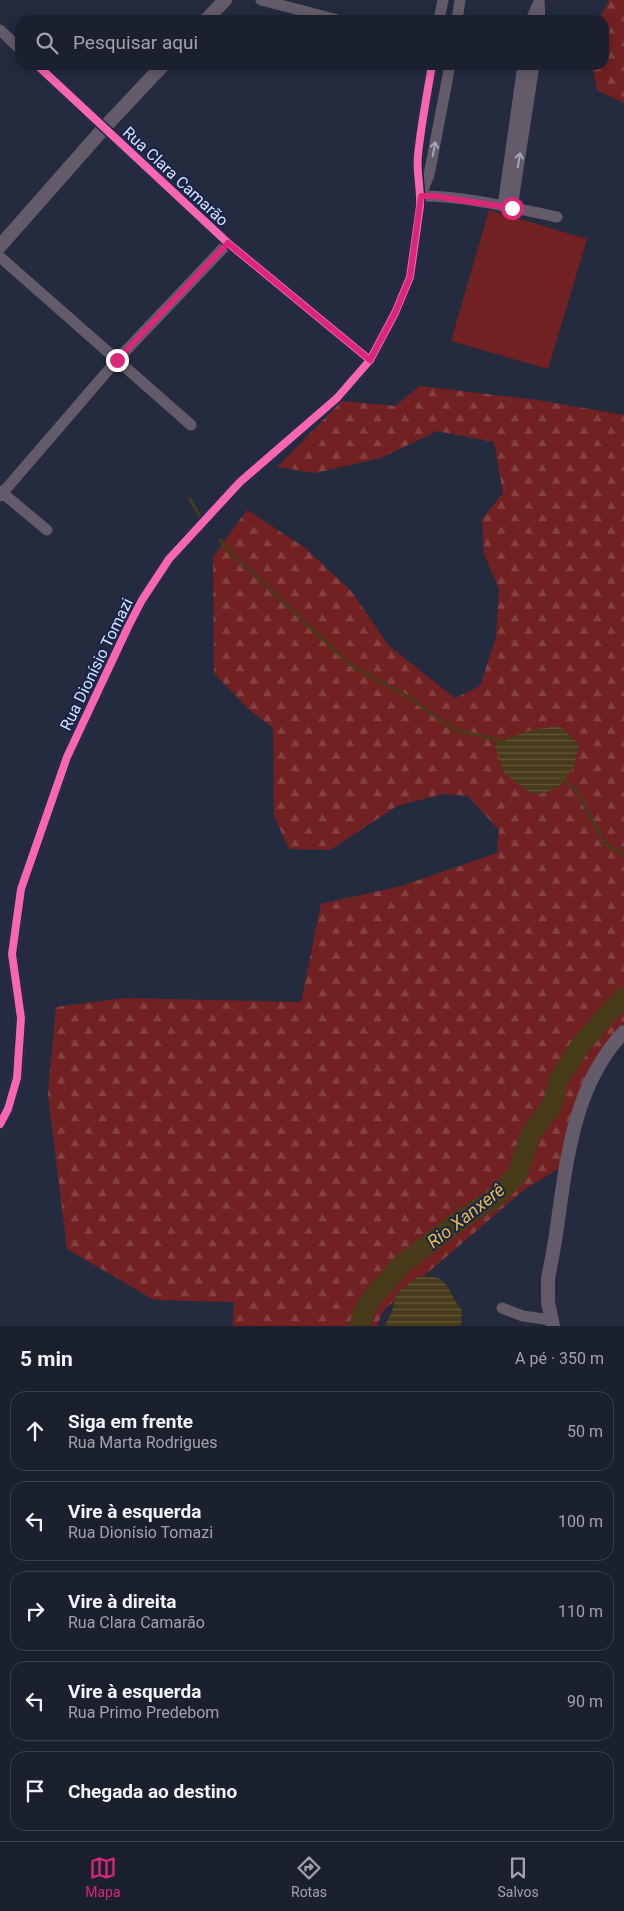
<!DOCTYPE html>
<html lang="pt">
<meta charset="utf-8">
<style>
:root{--surface:#1b202f;--page:#282d3b;--text:#f1f3f6;--muted:#a0a3aa;--line:#393e4b;--accent:#db2777}
body{margin:0;font-family:Roboto,sans-serif;background:var(--page);color:var(--text)}
.stop{position:absolute;width:15px;height:15px;margin:-11px;border:4px solid #db2777;border-radius:50%;background:#fff}
.stop.end{background:#db2777;border-color:#fff;box-shadow:0 1px 5px #0008}
.list{margin:0;padding:0;list-style:none}
h2{display:flex;justify-content:space-between;align-items:center;height:65px;margin:0;padding:0 20px;font-size:21px}
h2 small{font-size:16px;font-weight:400;color:var(--muted)}
.list li{display:grid;grid-template-columns:32px 1fr auto;gap:15px;align-items:center;box-sizing:border-box;height:80px;margin:0 10px 10px;padding:0 10px;border:1px solid var(--line);border-radius:15px}
.list b{display:block;font-size:19px;white-space:nowrap}
.list p{margin:0;font-size:16px;white-space:nowrap;color:var(--muted)}
.list em{font-size:16px;font-style:normal;color:var(--muted)}
.icon{flex:none;width:28px;height:28px;fill:none;stroke:currentColor;stroke-width:2;stroke-linecap:round;stroke-linejoin:round}
.map{position:relative;flex:none;width:624px;height:1326px;overflow:hidden}
.search{position:absolute;background:var(--surface);box-shadow:0 2px 12px #0003;left:15px;right:15px;top:15px;height:55px;display:flex;align-items:center;gap:12px;box-sizing:border-box;padding:0 18px;border-radius:15px;color:var(--muted);font-size:19px}
.sheet{height:515px;background:var(--surface)}
nav{display:flex;justify-content:space-around;align-items:center;box-sizing:border-box;height:70px;border-top:1px solid var(--line);background:var(--surface);font-size:14px;color:var(--muted)}
nav a{display:grid;justify-items:center;gap:2px}
nav .on{color:var(--accent)}
.map>svg:first-child{display:block}
.forest{fill:url(#forest-firs)}
.garden{fill:#712121}
.water{fill:url(#water-rules)}
.lines{fill:none;stroke-linecap:round;stroke-linejoin:round}
.stream{stroke:#483b1a;stroke-width:3}
.river{stroke:#483b1a;stroke-width:20}
.minor{stroke:#635b69;stroke-width:11}
.tertiary{stroke:#635b69;stroke-width:14}
.cycleway-casing{stroke:#18254b;stroke-width:11}
.cycleway{stroke:#f766af;stroke-width:8}
.oneway{stroke:#a3a5b9}
.route{stroke:#db2777;stroke-width:6}
.labels{text-anchor:middle;stroke-width:4;stroke-linejoin:round;paint-order:stroke}
.street-label{font-size:16px;fill:#d7e2fa;stroke:#18254b}
.water-label{font-size:18px;font-style:italic;fill:#e9ba42;stroke:#18254b}
</style>
<div class="map">
<svg width="624" height="1326" viewBox="0 0 624 1326">
<defs>
<pattern id="forest-firs" width="22" height="20" patternUnits="userSpaceOnUse" patternTransform="scale(1.25)"><rect width="22" height="20" fill="#712121"/><path d="M5 1l3.5 6h-7zM16 11l3.5 6h-7z" fill="#844142"/></pattern>
<pattern id="water-rules" width="6" height="5" patternUnits="userSpaceOnUse" patternTransform="scale(1.25)"><rect width="6" height="5" fill="#483b1a"/><path d="M0 2.5h6" fill="none" stroke="#62573c"/></pattern>
</defs>
<rect width="100%" height="100%" fill="#242b3f"/>
<g class="forest">
<polygon points="609,0 624,0 624,103 597,90 592,65 604,65 604,20 599,20"/>
<polygon points="420,386 537,400 624,415 624,1023 607,1042 584,1080 561,1167 525,1189 383,1311 377,1326 233,1326 234,1302 154,1300 67,1249 48,1094 56,1007 125,998 301,1002 321,904 401,886 497,853 499,830 468,796 443,794 397,806 330,850 289,849 274,816 273,728 248,709 214,673 213,557 247,510 304,547 352,592 389,646 455,698 480,686 496,637 499,589 484,554 482,519 503,493 494,442 437,431 381,458 315,473 277,467 342,401 395,406"/>
</g>
<polygon class="garden" points="489,210 587,239 548,369 451,341"/>
<g class="water">
<polygon points="559,726 579,744 574,767 559,787 538,795 529,792 504,773 494,743 532,730"/>
<path d="M417 1277C423 1277 432 1276 438 1278 448 1281 453 1301 462 1310L461 1326H385L392 1311 396 1294Z"/>
</g>
<g class="lines">
<g class="stream">
<polyline points="190,499 199,515"/>
<polyline points="220,540 227,549 349,664 407,696 455,730 504,741"/>
<polyline points="562,779 575,789 606,845 624,854"/>
</g>
<polyline class="river" points="359,1326 367,1304 402,1264 464,1217 494,1199 517,1175 531,1133 552,1106 559,1079 580,1046 602,1020 624,997"/>
<g class="minor">
<polyline points="261,0 338,20"/>
<polyline points="539,0 540,20"/>
<polyline points="439,20 443,0"/>
<polyline points="457,20 460,0"/>
<polyline points="531,20 538,4"/>
<polyline points="0,30 20,49"/>
<polyline points="37,65 228,243 370,360"/>
<polyline points="421,194 429,175 450,65"/>
<path d="M421 196C466 196 513 208 557 217"/>
<polyline points="503,206 523,65"/>
<polyline points="512,208 534,65"/>
<polyline points="0,257 191,425"/>
<polyline points="0,491 47,530"/>
<polyline points="0,496 117,360 228,243"/>
<path d="M0 1124 8 1109 17 1078 21 1018 12 954 21 889 67 757 128 627 142 600 169 559 240 482 337 398 370 360 395 313 410 277 420 206C421 188 416 172 418 155 421 125 427 95 432 65"/>
<polyline points="502,1308 523,1316 551,1320"/>
</g>
<g class="tertiary">
<polyline points="206,20 225,0"/>
<polyline points="0,246 104,128 163,65"/>
<path d="M553 1326 548 1302V1279C551 1262 555 1244 557 1227 567 1158 574 1084 624 1032"/>
</g>
<g class="cycleway-casing">
<g id="cycleway">
<polyline points="37,65 228,243 370,360"/>
<path d="M0 1124 8 1109 17 1078 21 1018 12 954 21 889 67 757 128 627 142 600 169 559 240 482 337 398 370 360 395 313 410 277 420 206C421 188 416 172 418 155 421 125 427 95 432 65"/>
</g>
</g>
<use href="#cycleway" class="cycleway"/>
</g>
<defs><path id="oneway-shaft" d="M-6 0H5M1.5-3L5.5 0L1.5 3" fill="none" stroke-width="1.6" stroke-linecap="round" stroke-linejoin="round" transform="scale(1.25)"/></defs>
<g class="oneway">
<use href="#oneway-shaft" transform="translate(434 149) rotate(-79)"/>
<use href="#oneway-shaft" transform="translate(519 160) rotate(-81)"/>
</g>
<g class="lines">
<polyline class="route" points="117,360 228,243 370,360 395,313 410,277 421,196 434,196 512,208"/>
</g>
<g class="labels">
<g class="street-label">
<text transform="translate(176 176) rotate(43)" y="6">Rua Clara Camarão</text>
<text transform="translate(96 664) rotate(-64)" y="6">Rua Dionísio Tomazi</text>
</g>
<g class="water-label">
<text transform="translate(466 1216) rotate(-38)" y="6">Rio Xanxerê</text>
</g>
</g>
</svg>
<div class="stop" style="left:512px;top:208px"></div>
<div class="stop end" style="left:117px;top:360px"></div>
<div class="search"><svg class="icon" aria-label="search" viewBox="0 0 24 24"><circle cx="10" cy="10" r="6"/><path d="M15 15l6 6"/></svg>Pesquisar aqui</div>
</div>
<section class="sheet">
<h2>5 min<small>A pé · 350 m</small></h2>
<ul class="list">
<li><svg class="icon" aria-label="ahead" viewBox="0 0 24 24"><path d="M12 20V5M6 11l6-6 6 6"/></svg><div><b>Siga em frente</b><p>Rua Marta Rodrigues</p></div><em>50 m</em></li>
<li><svg class="icon" aria-label="left" viewBox="0 0 24 24"><path d="M17 20v-9H6M10 6l-5 5 5 5"/></svg><div><b>Vire à esquerda</b><p>Rua Dionísio Tomazi</p></div><em>100 m</em></li>
<li><svg class="icon" aria-label="right" viewBox="0 0 24 24"><path d="M7 20v-9h11M14 6l5 5-5 5"/></svg><div><b>Vire à direita</b><p>Rua Clara Camarão</p></div><em>110 m</em></li>
<li><svg class="icon" aria-label="left" viewBox="0 0 24 24"><path d="M17 20v-9H6M10 6l-5 5 5 5"/></svg><div><b>Vire à esquerda</b><p>Rua Primo Predebom</p></div><em>90 m</em></li>
<li><svg class="icon" aria-label="arrive" viewBox="0 0 24 24"><path d="M6 21V4h12l-3 4 3 4H6"/></svg><div><b>Chegada ao destino</b></div></li>
</ul>
</section>
<nav>
<a class="on"><svg class="icon" aria-label="map" viewBox="0 0 24 24"><path d="M3 6l6-2 6 2 6-2v14l-6 2-6-2-6 2zM9 4v14M15 6v14"/></svg>Mapa</a>
<a><svg class="icon" aria-label="directions" viewBox="0 0 24 24"><path d="M12 3l9 9-9 9-9-9zM9 14v-3h6M13 9l2 2-2 2"/></svg>Rotas</a>
<a><svg class="icon" aria-label="saved" viewBox="0 0 24 24"><path d="M7 4h10v16l-5-4-5 4z"/></svg>Salvos</a>
</nav>
